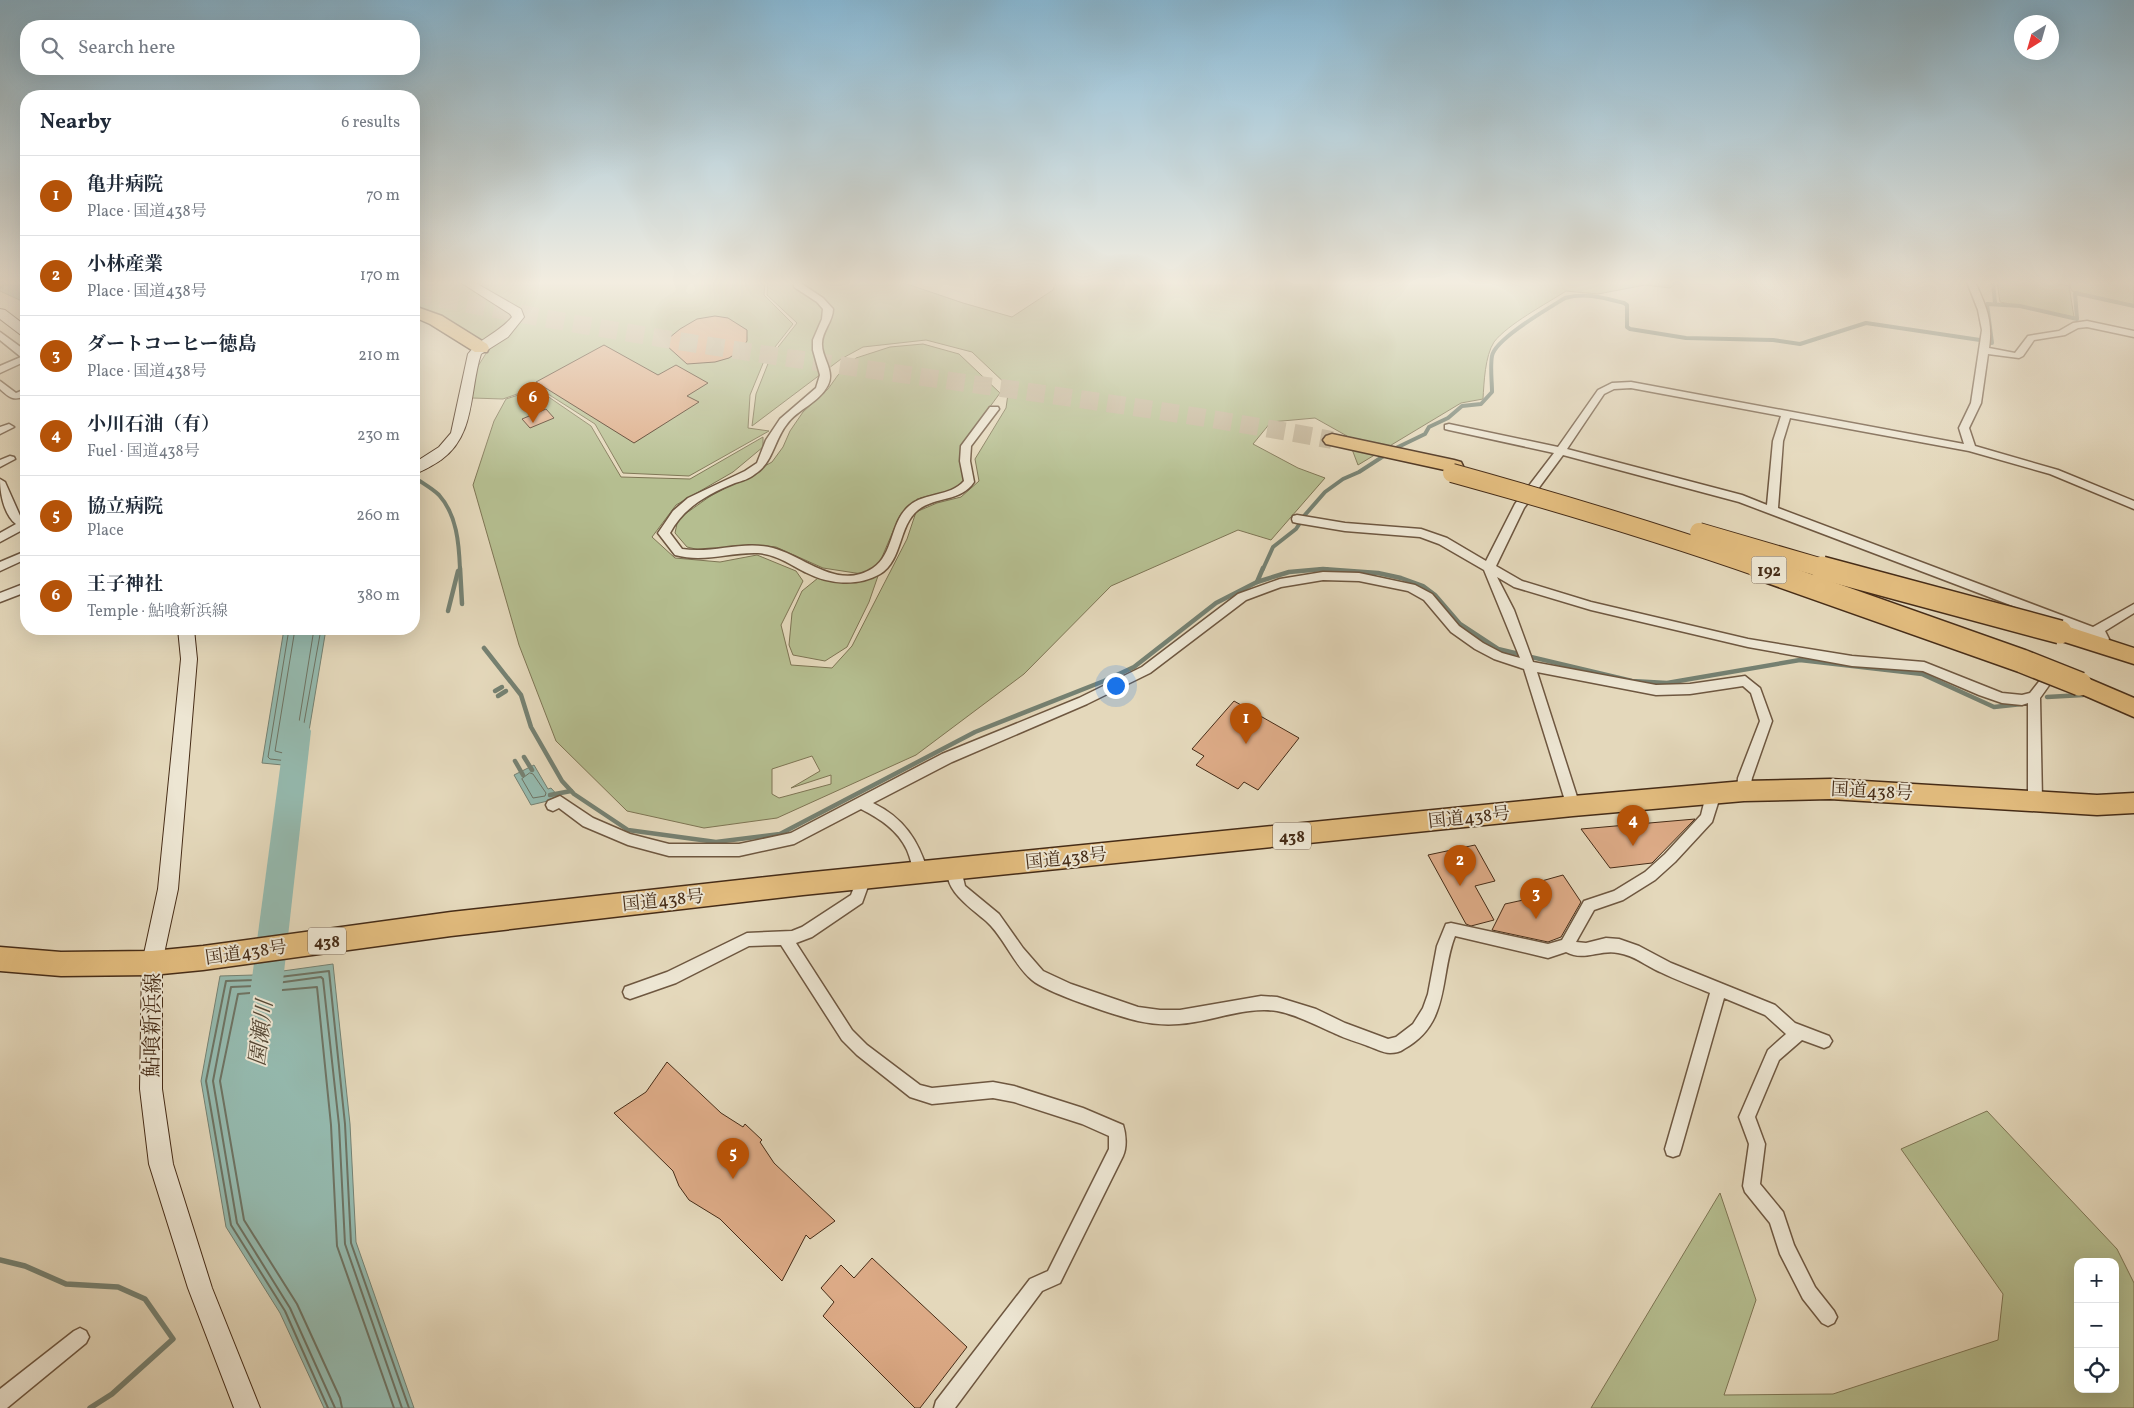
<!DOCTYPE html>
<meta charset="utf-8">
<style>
:root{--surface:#fff;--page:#f2f2f3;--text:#1f2937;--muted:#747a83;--line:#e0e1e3;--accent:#b45309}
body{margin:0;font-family:Vollkorn,"Noto Serif JP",serif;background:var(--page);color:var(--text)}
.controls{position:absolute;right:15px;bottom:15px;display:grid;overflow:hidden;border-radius:10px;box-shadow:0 5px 20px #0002}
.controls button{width:45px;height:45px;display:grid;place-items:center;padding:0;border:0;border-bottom:1px solid var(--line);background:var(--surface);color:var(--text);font:25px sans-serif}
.compass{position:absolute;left:2014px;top:15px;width:45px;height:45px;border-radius:50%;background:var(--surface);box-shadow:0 5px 20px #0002;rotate:217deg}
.you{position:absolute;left:1115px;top:685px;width:18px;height:18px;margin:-12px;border:4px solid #fff;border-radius:50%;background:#1a73e8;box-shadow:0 0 0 8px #1a73e833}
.badge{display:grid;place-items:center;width:32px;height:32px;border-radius:50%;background:var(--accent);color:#fff;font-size:16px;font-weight:700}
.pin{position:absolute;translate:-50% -41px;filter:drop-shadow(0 1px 2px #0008)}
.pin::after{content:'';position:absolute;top:26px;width:18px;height:15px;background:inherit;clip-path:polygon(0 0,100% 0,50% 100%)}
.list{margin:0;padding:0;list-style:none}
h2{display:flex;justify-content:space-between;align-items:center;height:65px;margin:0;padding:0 20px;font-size:21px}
h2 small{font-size:16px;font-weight:400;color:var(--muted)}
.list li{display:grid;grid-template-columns:32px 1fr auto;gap:15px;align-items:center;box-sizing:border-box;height:80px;padding:0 20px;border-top:1px solid var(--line)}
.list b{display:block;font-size:19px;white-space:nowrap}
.list p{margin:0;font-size:16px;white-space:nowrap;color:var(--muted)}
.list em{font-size:16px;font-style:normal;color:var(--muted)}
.icon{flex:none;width:28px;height:28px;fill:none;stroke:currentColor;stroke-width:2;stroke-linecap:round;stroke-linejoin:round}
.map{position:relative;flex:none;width:2134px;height:1408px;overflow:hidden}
.search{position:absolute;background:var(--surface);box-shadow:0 5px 20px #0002;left:20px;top:20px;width:400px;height:55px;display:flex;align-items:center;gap:12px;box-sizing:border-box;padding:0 18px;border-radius:20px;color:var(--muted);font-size:19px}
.panel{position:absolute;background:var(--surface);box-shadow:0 5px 20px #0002;left:20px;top:90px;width:400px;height:545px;border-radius:20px}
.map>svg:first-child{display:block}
.green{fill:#b5be90;stroke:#7e7554;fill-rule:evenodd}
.water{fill:#95baaf;stroke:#758172}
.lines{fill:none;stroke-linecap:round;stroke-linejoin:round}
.shore-far1{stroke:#6e7363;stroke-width:1}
.shore{stroke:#6e7363;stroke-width:2}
.stream-far2{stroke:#758172;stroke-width:4}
.stream-far1{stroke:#758172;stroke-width:4.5}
.stream{stroke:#758172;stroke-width:5.5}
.river{fill:#95baaf;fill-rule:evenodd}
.building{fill:#ddab87;stroke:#462c17}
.highway-tunnel{stroke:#c4b69a;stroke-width:18;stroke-dasharray:18 9;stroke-linecap:butt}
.street-casing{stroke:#6e5740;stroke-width:3}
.secondary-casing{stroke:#462c17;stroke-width:2}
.highway-casing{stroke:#462c17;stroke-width:3}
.street{fill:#ede6d3;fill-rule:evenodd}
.secondary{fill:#ede6d3;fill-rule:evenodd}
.highway{fill:#e2bc7e;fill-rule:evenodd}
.highway-bridge-far1-casing{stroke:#462c17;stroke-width:20;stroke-linecap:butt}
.highway-bridge-casing{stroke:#462c17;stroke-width:26;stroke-linecap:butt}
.highway-bridge-far1{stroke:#e2bc7e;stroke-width:18}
.highway-bridge{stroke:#e2bc7e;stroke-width:23}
.labels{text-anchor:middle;stroke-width:4;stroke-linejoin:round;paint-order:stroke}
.shield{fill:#ede6d3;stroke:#78644f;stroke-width:1}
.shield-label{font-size:16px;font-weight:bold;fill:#462c17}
.street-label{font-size:18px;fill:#462c17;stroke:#ede6d3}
.near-street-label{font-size:21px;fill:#462c17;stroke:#ede6d3}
.near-water-label{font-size:22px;font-style:italic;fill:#564835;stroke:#ede6d3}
</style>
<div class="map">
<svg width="2134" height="1408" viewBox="0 0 2134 1408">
<rect width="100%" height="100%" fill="#e4d8bb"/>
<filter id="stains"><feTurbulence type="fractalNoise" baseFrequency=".004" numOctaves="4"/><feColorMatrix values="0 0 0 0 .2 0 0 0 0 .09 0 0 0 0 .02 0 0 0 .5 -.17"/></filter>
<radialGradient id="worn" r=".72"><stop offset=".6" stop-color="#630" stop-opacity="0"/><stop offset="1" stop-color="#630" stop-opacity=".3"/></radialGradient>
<g class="green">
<polygon points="414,282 765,282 764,295 793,324 764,361 750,395 748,428 769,431 689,476 623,473 595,424 537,387 503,399 472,398 475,371 490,347 414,306"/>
<path d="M768 282H901L963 303 1012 317 1053 290 1056 282H1677L1670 288 1645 285 1598 294 1566 291C1546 304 1508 324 1494 342 1485 356 1484 382 1483 399L1461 403 1358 465 1347 436 1315 418 1271 422 1253 444 1298 468 1325 478 1271 540 1238 530 1111 586 1024 674 916 755 777 818 704 828 627 811 556 741 519 645 473 485 494 421 506 399 537 389 591 426 621 477 690 479 763 437V447L733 472 676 505 652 537 675 558 720 562 757 555 796 571 803 581 781 625 791 665 832 668 852 646 907 539 916 512 937 503 961 497 979 481 975 459 1006 408 1009 387 972 352 926 340 863 347 841 359 752 426 756 394 771 356 797 323 767 295ZM812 756 820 771 791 788 831 775V784L779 798 772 794V769Z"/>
<polygon points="1997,282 2048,282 2069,286 2074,317 2000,302"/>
<polygon points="2057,282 2134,282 2134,305 2072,291 2069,284"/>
<polygon points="923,344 959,354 1000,393 962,445 960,460 966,481 960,488 917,499 900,515 879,564 862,574 823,568 776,547 750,545 700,550 687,547 675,533 678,519 709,497 772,462 783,447 790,431 803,412 828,389 838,375 856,358 890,347"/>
<polygon points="879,573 869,602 847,647 825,661 793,655 789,645 792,613 802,591 818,578 848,582"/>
<path d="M1987 1111 2117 1249 2134 1283V1408H1591L1720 1193 1756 1300 1724 1395 1833 1394 1998 1340 2003 1294 1901 1149ZM2078 1262H2115V1389H2078Z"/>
</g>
<g class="water">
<polygon points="0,282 26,282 26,303 0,291"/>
<polygon points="284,629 326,629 303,767 262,763"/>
<polygon points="534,765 548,789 551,788 560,798 531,805 514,775"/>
<polygon points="333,964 350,1124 356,1242 414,1408 324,1408 280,1313 226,1227 201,1081 220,976 254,975"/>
</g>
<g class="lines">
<g class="shore-far1">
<polyline points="289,629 268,757 270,759 297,762 321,629"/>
<polyline points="295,629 275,751 291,755 294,753 314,629"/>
<polygon points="530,773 533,774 546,793 545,796 533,798 522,779"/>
</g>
<g class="shore">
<polyline points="328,1408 285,1311 231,1225 206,1081 226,981 255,980 329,971 345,1124 351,1243 409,1408"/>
<polyline points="335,1408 290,1308 237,1223 213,1081 231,987 255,986 321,977 323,979 339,1125 345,1244 402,1408"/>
<polyline points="342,1408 340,1398 297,1304 244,1220 220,1081 238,994 317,987 331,1125 337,1246 394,1408"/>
</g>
<g class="stream-far2">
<polyline points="1993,282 1995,303"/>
<polyline points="1990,343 1992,343 1987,304 2020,306 2077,319 2075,293 2134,306"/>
<path d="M414 477C422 483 432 488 439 495 457 515 459 544 460 569"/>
<path d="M1304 516 1325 492 1343 479 1359 472 1396 448 1425 434 1429 427 1448 418 1462 406 1481 404 1492 392C1492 381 1490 367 1492 356 1495 339 1549 308 1565 298 1585 292 1604 298 1624 303L1627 305V327L1630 329 1686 338 1773 340 1800 344 1866 323 1980 340"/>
<polyline points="1263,569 1273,547 1296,529 1300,523"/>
<polyline points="1320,569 1327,569"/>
</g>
<g class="stream-far1">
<polyline points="460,568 462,604"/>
<polyline points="1257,582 1263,568"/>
<polyline points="448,611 458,571"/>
<polyline points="484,648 521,695 531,727 562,781 574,794 628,830 716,842 780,834 975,732 1104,681 1134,667 1216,603 1257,582 1289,572 1323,569 1378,573 1401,578 1423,586 1435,595 1460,624 1498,649 1632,681 1667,683 1800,660 1922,674 1994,707 2022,704"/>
<polyline points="495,691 502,687"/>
<polyline points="498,696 506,691"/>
<polyline points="2047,697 2083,695"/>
<polyline points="524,757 532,770"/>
<polyline points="515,761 523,775"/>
<polyline points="550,795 571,791"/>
</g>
<polyline class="stream" points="0,1260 25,1266 66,1284 118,1287 145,1299 173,1339 112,1394 90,1408"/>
<polygon class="river" points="298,720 307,724 311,731 280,1008 275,1019 264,1023 253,1019 248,1008 285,731 289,724"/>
</g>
<g class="building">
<polygon points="715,316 728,318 747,330 747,341 741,350 729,358 715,362 687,364 667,346 669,338 680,329 697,319"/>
<polygon points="604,345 658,375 676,365 708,383 687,396 699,402 634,443 536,382"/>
<polygon points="546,409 554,418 530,428 522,419"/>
<polygon points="1234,701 1299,738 1258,790 1244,782 1238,789 1196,765 1204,756 1192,749"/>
<polygon points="1695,819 1652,863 1610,868 1581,829"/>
<polygon points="1475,845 1495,881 1475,886 1494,920 1471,926 1466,924 1428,855"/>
<polygon points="1563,875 1581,902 1561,937 1548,942 1492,930 1505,904 1546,895 1538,882"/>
<polygon points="667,1062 721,1113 743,1127 745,1124 762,1140 760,1142 774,1163 835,1221 810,1239 806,1235 782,1281 720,1219 689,1200 679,1186 673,1171 614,1113 646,1092"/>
<polygon points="872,1258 967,1347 920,1408 915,1408 823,1316 834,1302 821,1288 841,1265 854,1278"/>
</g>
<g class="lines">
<path class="highway-tunnel" d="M414 293C555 322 696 345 838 365 1003 389 1168 409 1332 440"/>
<g class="street-casing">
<g id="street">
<path d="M794 282H802V284L823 298 833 309C833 322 821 332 822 345 822 358 835 371 828 385 819 403 798 409 787 424 774 440 773 463 755 474 749 479 742 481 735 483 708 494 684 507 670 533L682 549C713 554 743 540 773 548 806 557 838 591 873 568 894 554 890 522 909 506 925 492 950 497 964 481L960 461 961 446 990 407H998L999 409 971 446 970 461 974 482C961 502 936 496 918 510 898 526 903 560 880 574 858 587 828 584 807 573 791 565 776 554 758 553 729 552 704 563 675 555L658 533 673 511 688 498 745 471 757 463 766 440 780 419 816 388 820 375 813 350V340L822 319 823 309 817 302 794 287Z"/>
<path d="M1967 282H1975C1986 306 1993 321 1989 348L2015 353 2028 336 2059 331 2073 323 2087 321 2134 331V337L2087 327 2078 328 2065 335 2034 340 2023 356 2019 358 1988 354 1981 403 1969 428 1975 446 2058 470 2134 501V509L2050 474 1969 451 1790 418 1783 441 1778 508 2093 627 2134 604V613L2105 631 2109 639 2107 642H2099L2097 638 1739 502 1563 455 1524 508 1496 566 1522 581 1591 602 1748 639 1852 656 1924 662 2002 693 2022 695 2030 693 2045 674H2053L2055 677 2040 698 2042 800 2040 804 2035 806 2030 804 2028 800V703L2022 705 2002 703 1979 695 1923 671 1852 666 1748 647 1591 610 1514 587 1497 577 1514 610 1533 662 1656 685 1690 684 1745 676 1760 688 1772 721 1752 778 1749 795 1744 796 1739 795 1737 791 1738 778 1760 721 1751 693 1743 686 1690 694 1656 695 1537 672 1580 806 1578 810 1573 812 1568 810 1524 669 1494 659 1475 649 1451 632 1424 600 1408 591 1359 581 1323 580 1281 587 1246 600 1150 673 1087 704 952 762 873 803C904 818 918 840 928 872L926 876 921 878 916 876C912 868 911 859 907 850 898 830 880 819 861 809L794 844 739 856H669L628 845 583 826 559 808 553 811 548 809 546 805 548 801 560 796 593 818 630 834 669 844H739L791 833 942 754 1079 698 1142 667 1238 594 1280 579 1323 572 1359 573 1415 585 1432 594 1459 626 1483 643 1502 653 1520 658 1484 570 1439 544 1420 537 1345 531 1297 523 1293 522 1292 519 1293 516 1297 515 1345 523 1421 529 1447 538 1486 561 1515 504 1554 453 1449 430 1445 429V425L1449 424 1558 447 1598 390 1612 383 1631 382 1964 444 1959 428 1971 403 1982 330 1978 310ZM1631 388 1781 416 1773 441 1767 505 1742 495 1567 449 1604 394 1614 389Z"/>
<polygon points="0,332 26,351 26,361 0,373 0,366 21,357 0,340"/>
<path d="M0 381 16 393 26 389V396C13 401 10 398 0 389Z"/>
<polygon points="9,424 14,427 0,434 0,427"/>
<polygon points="10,456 14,457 15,459 0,467 0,460"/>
<path d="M0 479 5 482 21 518 26 519V528L0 542V533L16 524C4 515 0 493 0 479Z"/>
<polygon points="26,551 26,559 0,571 0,562"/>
<polygon points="26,583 26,592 0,602 0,593"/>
<path d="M1709 789 1714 790 1718 803 1712 822 1675 862 1655 880 1623 900 1594 910 1576 942 1586 943 1606 938 1619 939 1639 946 1671 963 1775 1005 1795 1023 1829 1036 1832 1041 1829 1046 1824 1048 1802 1040 1779 1060 1755 1117 1765 1144 1760 1184 1783 1212 1794 1245 1815 1287 1834 1311 1837 1317 1834 1323 1828 1326 1822 1323 1803 1299 1780 1254 1770 1223 1745 1192 1743 1186 1749 1144 1739 1117 1768 1050 1786 1034 1765 1015 1724 998 1681 1149 1679 1155 1673 1157 1667 1155 1665 1149 1710 993C1694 986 1676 980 1660 972 1646 966 1634 955 1618 953 1600 949 1584 962 1566 952L1548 958 1455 936C1439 977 1451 1023 1404 1049 1400 1052 1394 1053 1390 1053 1383 1053 1374 1048 1368 1046 1358 1042 1346 1039 1336 1034 1317 1026 1298 1015 1277 1011 1245 1006 1211 1022 1179 1024 1166 1025 1151 1024 1138 1021 1117 1016 1047 993 1032 980 1013 964 1004 937 986 921 971 908 939 887 950 865L955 863 960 865 965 886 999 914 1023 948 1043 971 1071 984 1138 1007 1160 1010H1180L1261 996 1277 997 1316 1009 1345 1023 1388 1039 1396 1037 1413 1024 1423 1008 1428 994 1437 946 1446 924 1451 923 1548 944 1562 940 1584 901 1614 891 1645 872 1665 854 1701 815 1704 803 1702 794 1704 790Z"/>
<path d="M864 872 869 874 871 878 862 903 812 937 796 943 852 1030 867 1045 920 1085 932 1088 993 1082 1014 1086 1083 1108 1123 1125C1126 1134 1127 1147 1123 1156L1060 1283 1042 1291 955 1408H934L936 1401 1030 1279 1048 1271 1109 1149V1136L1082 1124 1014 1102 993 1098 932 1104 910 1097 857 1055 842 1040 781 945 749 946 676 983 630 999 625 997 623 992 625 987 667 972 747 933 792 931 802 927 851 895 859 874Z"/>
<polygon points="80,1328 86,1331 89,1337 86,1343 7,1408 0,1408 0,1389 74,1331"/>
</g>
</g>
<g class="secondary-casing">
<g id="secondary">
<path d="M460 282H474L521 309 524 317 508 337 481 354C469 391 476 435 441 460 433 465 424 471 414 474V463L439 447 451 433 468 354C480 338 499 333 512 317L510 314Z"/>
<polygon points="0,309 5,310 26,326 26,336 21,335 0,319"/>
<polygon points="178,629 194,629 197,659 178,889 162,963 162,1089 173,1164 212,1288 260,1408 234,1408 188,1288 149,1164 140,1089 142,963 158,889 181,659"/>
</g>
</g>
<g class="highway-casing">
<g id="highway">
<polygon points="414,306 442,316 487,344 489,348 487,352 475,352 430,324 414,317"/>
<polygon points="1332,434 1454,460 1461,462 1463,466 1461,470 1454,472 1326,444 1323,440 1326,436"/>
<polygon points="2060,624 2134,648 2134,664 2052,638 2049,632 2052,626"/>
<polygon points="2080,675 2134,698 2134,717 2072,690 2069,684 2072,678"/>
<polygon points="1830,779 2097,795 2134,793 2134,813 2097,815 1830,799 1744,801 1573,816 803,895 451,936 203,970 152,975 61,976 0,971 0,947 61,952 152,951 203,946 451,912 803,873 1573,796 1744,781"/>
</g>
</g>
<use href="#street" class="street"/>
<use href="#secondary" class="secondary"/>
<use href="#highway" class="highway"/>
<g class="highway-bridge-far1-casing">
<g id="highway-bridge-far1">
<path d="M1452 473C1557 502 1660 533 1763 569"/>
<polyline points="1699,532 1826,569"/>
</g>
</g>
<g class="highway-bridge-casing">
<g id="highway-bridge">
<polyline points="1759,568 2022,661 2080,684"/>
<polyline points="1822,568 2060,632"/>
</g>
</g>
<use href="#highway-bridge-far1" class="highway-bridge-far1"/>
<use href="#highway-bridge" class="highway-bridge"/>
</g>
<linearGradient id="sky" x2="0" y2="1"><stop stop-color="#87b6d1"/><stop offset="0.59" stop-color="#f3ede0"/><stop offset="1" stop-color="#f3ede0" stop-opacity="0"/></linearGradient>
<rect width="2134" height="479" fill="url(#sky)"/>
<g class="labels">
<g class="shield">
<rect x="1751.5" y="556.5" width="35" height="27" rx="4"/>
<rect x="1273" y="822.5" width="38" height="27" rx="4"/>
<rect x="308" y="927.5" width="38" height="27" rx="4"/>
</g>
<g class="shield-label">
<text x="1769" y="576">192</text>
<text x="1292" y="842">438</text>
<text x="327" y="947">438</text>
</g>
<g class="street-label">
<text transform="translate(1872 791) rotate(3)" y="6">国道438号</text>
<text transform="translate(1469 817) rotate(-6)" y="6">国道438号</text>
<text transform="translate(1066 858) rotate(-6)" y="6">国道438号</text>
<text transform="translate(663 900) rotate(-6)" y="6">国道438号</text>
<text transform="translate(246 952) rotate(-8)" y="6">国道438号</text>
</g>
<g class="near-street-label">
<text transform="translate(152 1025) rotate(-89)" y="7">鮎喰新浜線</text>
</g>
<g class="near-water-label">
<text transform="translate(260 1033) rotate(-83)" y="8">園瀬川</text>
</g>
</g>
<rect width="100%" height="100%" filter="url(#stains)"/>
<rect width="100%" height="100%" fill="url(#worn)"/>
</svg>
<div class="controls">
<button>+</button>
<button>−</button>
<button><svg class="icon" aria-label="locate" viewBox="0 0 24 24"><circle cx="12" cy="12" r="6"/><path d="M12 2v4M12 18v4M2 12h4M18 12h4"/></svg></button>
</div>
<svg class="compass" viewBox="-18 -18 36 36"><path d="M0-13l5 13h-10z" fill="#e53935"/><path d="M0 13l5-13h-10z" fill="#747a83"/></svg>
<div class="you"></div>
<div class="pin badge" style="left:1246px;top:744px">1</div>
<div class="pin badge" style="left:1460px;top:886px">2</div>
<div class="pin badge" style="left:1536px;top:919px">3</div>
<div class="pin badge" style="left:1633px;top:846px">4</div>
<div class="pin badge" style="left:733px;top:1179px">5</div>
<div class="pin badge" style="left:533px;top:423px">6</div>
<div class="search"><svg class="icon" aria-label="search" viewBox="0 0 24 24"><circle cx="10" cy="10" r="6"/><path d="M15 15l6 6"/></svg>Search here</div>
<section class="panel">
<h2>Nearby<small>6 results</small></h2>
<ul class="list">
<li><span class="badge">1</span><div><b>亀井病院</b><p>Place · 国道438号</p></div><em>70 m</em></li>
<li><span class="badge">2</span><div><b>小林産業</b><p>Place · 国道438号</p></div><em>170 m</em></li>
<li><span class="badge">3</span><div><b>ダートコーヒー徳島</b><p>Place · 国道438号</p></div><em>210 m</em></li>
<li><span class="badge">4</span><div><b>小川石油（有）</b><p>Fuel · 国道438号</p></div><em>230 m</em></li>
<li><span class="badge">5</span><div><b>協立病院</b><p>Place</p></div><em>260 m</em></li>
<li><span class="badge">6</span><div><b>王子神社</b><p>Temple · 鮎喰新浜線</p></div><em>380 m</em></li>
</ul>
</section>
</div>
